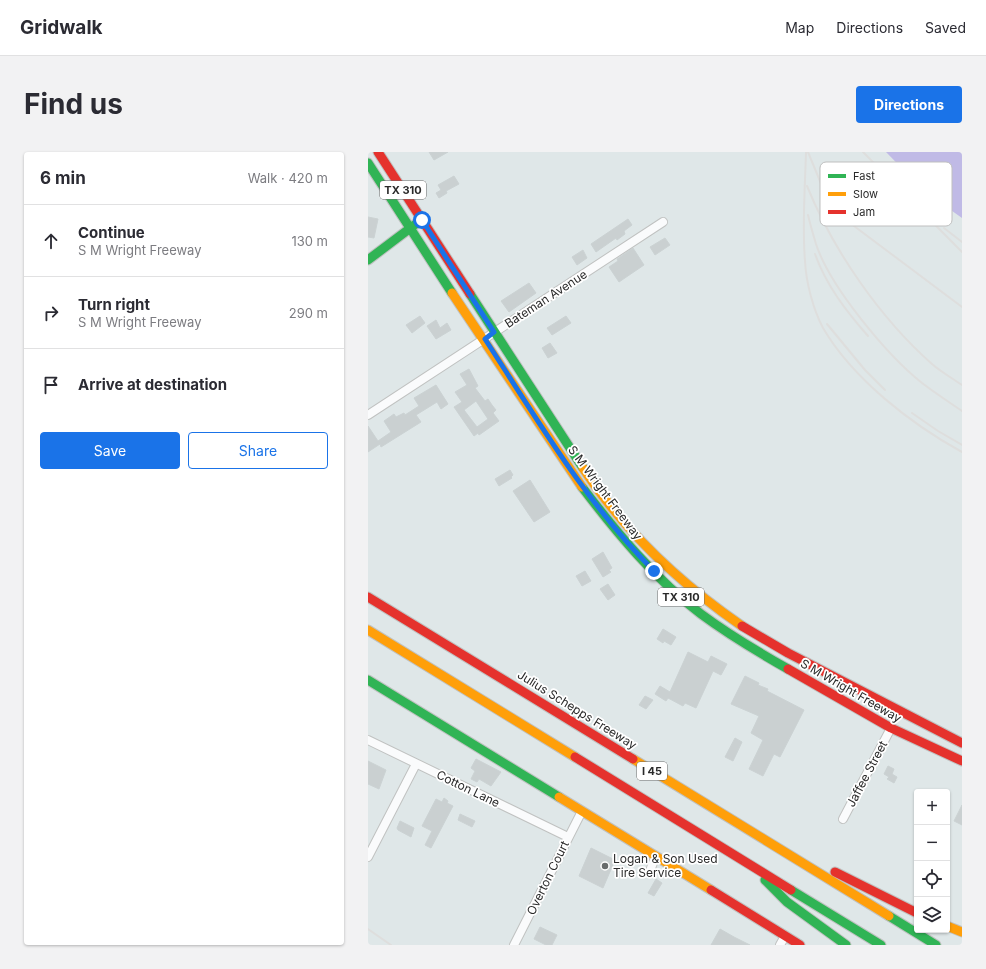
<!DOCTYPE html>
<meta charset="utf-8">
<style>
:root{--surface:#fff;--page:#f2f2f3;--text:#2b2b33;--muted:#7c7c81;--line:#e1e1e2;--accent:#1a73e8}
body{margin:0;font-family:Inter,sans-serif;background:var(--page);color:var(--text)}
.controls{position:absolute;right:12px;bottom:12px;display:grid;overflow:hidden;border-radius:4px;box-shadow:0 1px 3px #0004}
.controls button{width:36px;height:36px;display:grid;place-items:center;padding:0;border:0;border-bottom:1px solid var(--line);background:var(--surface);color:var(--text);font:20px sans-serif}
.stop{position:absolute;width:12px;height:12px;margin:-9px;border:3px solid #1a73e8;border-radius:50%;background:#fff}
.stop.end{background:#1a73e8;border-color:#fff;box-shadow:0 1px 4px #0008}
.list{margin:0;padding:0;list-style:none}
h2{display:flex;justify-content:space-between;align-items:center;height:52px;margin:0;padding:0 16px;font-size:17px}
h2 small{font-size:13px;font-weight:400;color:var(--muted)}
.list li{display:grid;grid-template-columns:26px 1fr auto;gap:12px;align-items:center;box-sizing:border-box;height:72px;padding:0 16px;border-top:1px solid var(--line)}
.list b{display:block;font-size:15px;white-space:nowrap}
.list p{margin:0;font-size:13px;white-space:nowrap;color:var(--muted)}
.list em{font-size:13px;font-style:normal;color:var(--muted)}
.actions{display:flex;gap:8px;padding:12px 16px}
.actions a{flex:1;padding:9px 0;border:1px solid var(--accent);border-radius:4px;text-align:center;font-size:14px;color:var(--accent)}
.actions .main{background:var(--accent);color:#fff}
.icon{flex:none;width:22px;height:22px;fill:none;stroke:currentColor;stroke-width:2;stroke-linecap:round;stroke-linejoin:round}
.map{position:relative;flex:none;width:594px;height:793px;overflow:hidden;border-radius:4px}
header{display:flex;align-items:center;gap:24px;box-sizing:border-box;height:56px;padding:0 20px;background:var(--surface);border-bottom:1px solid var(--line)}
header strong{font-size:19px}
nav{display:flex;gap:22px;margin-inline-start:auto;font-size:14px}
.intro{display:flex;align-items:center;justify-content:space-between;box-sizing:border-box;height:96px;padding:0 24px}
h1{margin:0;font-size:28px}
.button{padding:10px 18px;border-radius:4px;background:var(--accent);color:#fff;font-size:14px;font-weight:700}
main{display:flex;gap:24px;padding:0 24px}
aside{flex:1;background:var(--surface);border-radius:4px;box-shadow:0 1px 3px #0004}
.map>svg:first-child{display:block}
.green{fill:#c0bae6}
.building{fill:#cad0d1;stroke:#cbd2d3;fill-rule:evenodd}
.lines{fill:none;stroke-linecap:round;stroke-linejoin:round}
.street-casing{stroke:#c0c2c1;stroke-width:10}
.fast-casing{stroke:#c0c2c1;stroke-width:11}
.slow-casing{stroke:#c0c2c1;stroke-width:11}
.jam-casing{stroke:#c0c2c1;stroke-width:11}
.street{stroke:#fafbfc;stroke-width:8}
.fast{stroke:#30b455;stroke-width:9}
.slow{stroke:#ff9f0a;stroke-width:9}
.jam{stroke:#e5322d;stroke-width:9}
.rail{stroke:#dededd;stroke-width:2}
.route{stroke:#1a73e8;stroke-width:5}
.poi-dot{fill:#696c6c;stroke:#fff;stroke-width:1.5}
.labels{text-anchor:middle;stroke-width:3.5;stroke-linejoin:round;paint-order:stroke}
.shield{fill:#fff;stroke:#6a6a6a;stroke-width:1}
.shield-label{font-size:11px;font-weight:bold;fill:#2a2a2a}
.street-label{font-size:12px;fill:#2a2a2a;stroke:#fff}
.poi-label{font-size:12px;fill:#2a2a2a;stroke:#fff;text-anchor:start}
.key{fill:#fff;stroke:#bfbfbf;stroke-width:1}
.key-label{font-size:11px;fill:#2a2a2a}
</style>
<header>
<strong>Gridwalk</strong>
<nav><a>Map</a><a>Directions</a><a>Saved</a></nav>
</header>
<div class="intro"><h1>Find us</h1><a class="button">Directions</a></div>
<main>
<aside>
<h2>6 min<small>Walk · 420 m</small></h2>
<ul class="list">
<li><svg class="icon" aria-label="ahead" viewBox="0 0 24 24"><path d="M12 20V5M6 11l6-6 6 6"/></svg><div><b>Continue</b><p>S M Wright Freeway</p></div><em>130 m</em></li>
<li><svg class="icon" aria-label="right" viewBox="0 0 24 24"><path d="M7 20v-9h11M14 6l5 5-5 5"/></svg><div><b>Turn right</b><p>S M Wright Freeway</p></div><em>290 m</em></li>
<li><svg class="icon" aria-label="arrive" viewBox="0 0 24 24"><path d="M6 21V4h12l-3 4 3 4H6"/></svg><div><b>Arrive at destination</b></div></li>
</ul>
<div class="actions"><a class="main">Save</a><a>Share</a></div>
</aside>
<div class="map">
<svg width="594" height="793" viewBox="0 0 594 793">
<rect width="100%" height="100%" fill="#dfe7e8"/>
<polygon class="green" points="518,0 594,0 594,66 556,39"/>
<g class="building">
<polygon points="61,0 80,0 66,8"/>
<polygon points="86,24 91,32 78,39 79,41 71,46 68,41 73,38 70,33"/>
<polygon points="0,65 10,67 6,86 0,85"/>
<polygon points="260,67 264,73 256,79 257,82 249,88 248,86 228,100 223,92"/>
<polygon points="297,86 302,93 287,103 282,95"/>
<polygon points="265,96 276,113 251,130 241,115 250,109 249,107"/>
<polygon points="215,98 219,106 209,113 204,105"/>
<polygon points="161,131 168,141 141,160 133,149"/>
<polygon points="52,164 57,171 44,181 38,173"/>
<polygon points="198,164 203,171 184,183 179,176"/>
<polygon points="68,168 72,176 79,171 83,178 68,187 59,174"/>
<polygon points="182,191 189,201 180,206 174,196"/>
<path d="M101 217 110 234 107 236 117 249 120 247 124 253 128 258 125 261 131 269 111 283 110 281 106 284 86 255 94 250 87 240 99 233 92 222ZM108 249 120 267 109 275 96 258Z"/>
<polygon points="68,233 80,252 73,257 69,250 48,263 53,270 13,295 12,292 0,300 0,274 10,289 23,280 16,269 26,262 28,265 36,261 37,263 51,254 46,246"/>
<polygon points="142,318 145,323 143,325 144,326 131,334 127,327"/>
<polygon points="162,328 182,360 166,370 145,339"/>
<polygon points="235,400 244,416 241,418 243,420 235,425 224,407"/>
<polygon points="217,419 223,429 214,434 208,424"/>
<polygon points="240,432 247,443 240,448 232,437"/>
<polygon points="295,477 308,485 303,493 296,489 295,491 289,487"/>
<polygon points="320,500 340,510 343,504 359,512 353,523 345,519 328,556 317,551 315,554 300,546 298,549 287,542 292,534 302,540"/>
<polygon points="377,524 391,531 390,533 400,537 399,539 436,558 412,605 406,602 395,624 381,617 395,588 383,581 391,564 363,552"/>
<polygon points="277,544 285,548 278,557 271,553"/>
<polygon points="367,586 374,590 365,609 357,605"/>
<polygon points="108,607 133,620 123,634 111,627 109,630 103,627 107,619 103,616"/>
<polygon points="0,609 18,618 11,637 0,632"/>
<polygon points="520,614 526,617 524,622 529,625 526,631 519,627 521,625 516,622"/>
<polygon points="76,646 80,649 79,651 85,654 63,696 57,693 64,679 54,674 68,647 74,650"/>
<polygon points="594,653 594,673 586,669"/>
<polygon points="92,662 107,669 104,675 90,668"/>
<polygon points="32,669 46,676 43,685 30,678 29,676"/>
<polygon points="223,696 247,708 235,736 211,724"/>
<polygon points="288,727 294,731 286,744 280,741"/>
<polygon points="172,775 189,783 184,793 178,793 166,787"/>
<polygon points="352,777 366,785 382,793 343,793"/>
</g>
<g class="lines">
<g class="street-casing">
<g id="street">
<polyline points="0,263 295,70"/>
<polyline points="0,588 200,685"/>
<polyline points="475,667 523,576"/>
<polyline points="0,705 48,612"/>
<polyline points="283,716 287,706"/>
<polyline points="146,793 214,659"/>
<polyline points="412,793 417,784"/>
</g>
</g>
<g class="fast-casing">
<g id="fast">
<polyline points="0,11 84,141"/>
<polyline points="0,108 53,68"/>
<polyline points="102,142 215,316"/>
<path d="M214 335C249 381 287 427 333 462 360 482 390 500 420 517"/>
<polyline points="0,528 191,645"/>
<polyline points="397,728 419,750 478,793"/>
<polyline points="423,738 513,793"/>
<polyline points="521,764 568,793"/>
</g>
</g>
<g class="slow-casing">
<g id="slow">
<polyline points="84,141 214,335"/>
<path d="M215 316C256 379 313 432 374 474"/>
<polyline points="0,478 207,605"/>
<polyline points="265,607 521,764"/>
<polyline points="191,645 343,738"/>
<polyline points="579,774 594,780"/>
</g>
</g>
<g class="jam-casing">
<g id="jam">
<polyline points="10,0 102,142"/>
<polyline points="0,445 265,607"/>
<polyline points="374,474 420,501 594,591"/>
<polyline points="420,517 523,576 594,609"/>
<polyline points="207,605 423,738"/>
<polyline points="467,720 549,761"/>
<polyline points="343,738 432,793"/>
</g>
</g>
<use href="#street" class="street"/>
<use href="#fast" class="fast"/>
<use href="#slow" class="slow"/>
<use href="#jam" class="jam"/>
<g class="rail">
<path d="M438 0C437 36 434 73 437 109 438 130 445 157 455 176 485 227 543 272 594 300"/>
<polyline points="440,0 454,34 478,68 594,155"/>
<polyline points="495,0 594,100"/>
<path d="M439 34C465 98 512 166 564 212 573 220 584 226 594 233"/>
<path d="M440 63C442 72 445 82 448 92 462 135 519 203 554 231 567 241 581 250 594 259"/>
<polyline points="576,76 594,90"/>
<path d="M447 102C458 133 478 159 500 184"/>
<polyline points="459,172 497,218 517,238"/>
<polyline points="544,261 570,279 594,293"/>
<polyline points="0,777 23,793"/>
</g>
</g>
<g class="lines">
<path class="route" d="M54 68 126 180 117 187C169 267 218 351 286 419"/>
</g>
<circle class="poi-dot" cx="237" cy="714" r="4"/>
<g class="labels">
<g class="shield">
<rect x="12" y="29" width="46" height="18" rx="3"/>
<rect x="290" y="436" width="46" height="18" rx="3"/>
<rect x="269" y="610" width="30" height="18" rx="3"/>
</g>
<g class="shield-label">
<text x="35" y="42">TX 310</text>
<text x="313" y="449">TX 310</text>
<text x="284" y="623">I 45</text>
</g>
<g class="street-label">
<text transform="translate(178 147) rotate(-33)" y="4">Bateman Avenue</text>
<text transform="translate(237 341) rotate(53)" y="4">S M Wright Freeway</text>
<text transform="translate(483 539) rotate(30)" y="4">S M Wright Freeway</text>
<text transform="translate(209 558) rotate(32)" y="4">Julius Schepps Freeway</text>
<text transform="translate(499 622) rotate(-62)" y="4">Jaffee Street</text>
<text transform="translate(100 637) rotate(26)" y="4">Cotton Lane</text>
<text transform="translate(180 726) rotate(-64)" y="4">Overton Court</text>
</g>
<g class="poi-label">
<text x="245" y="711">Logan &amp; Son Used<tspan x="245" dy="14">Tire Service</tspan></text>
</g>
</g>
<rect x="452" y="10" width="132" height="64" rx="6" class="key"/>
<rect x="460" y="22" width="18" height="4" fill="#30b455"/>
<rect x="460" y="40" width="18" height="4" fill="#ff9f0a"/>
<rect x="460" y="58" width="18" height="4" fill="#e5322d"/>
<g class="key-label">
<text x="485" y="28">Fast</text>
<text x="485" y="46">Slow</text>
<text x="485" y="64">Jam</text>
</g>
</svg>
<div class="controls">
<button>+</button>
<button>−</button>
<button><svg class="icon" aria-label="locate" viewBox="0 0 24 24"><circle cx="12" cy="12" r="6"/><path d="M12 2v4M12 18v4M2 12h4M18 12h4"/></svg></button>
<button><svg class="icon" aria-label="layers" viewBox="0 0 24 24"><path d="M12 4l9 5-9 5-9-5zM3 14l9 5 9-5"/></svg></button>
</div>
<div class="stop" style="left:54px;top:68px"></div>
<div class="stop end" style="left:286px;top:419px"></div>
</div>
</main>
